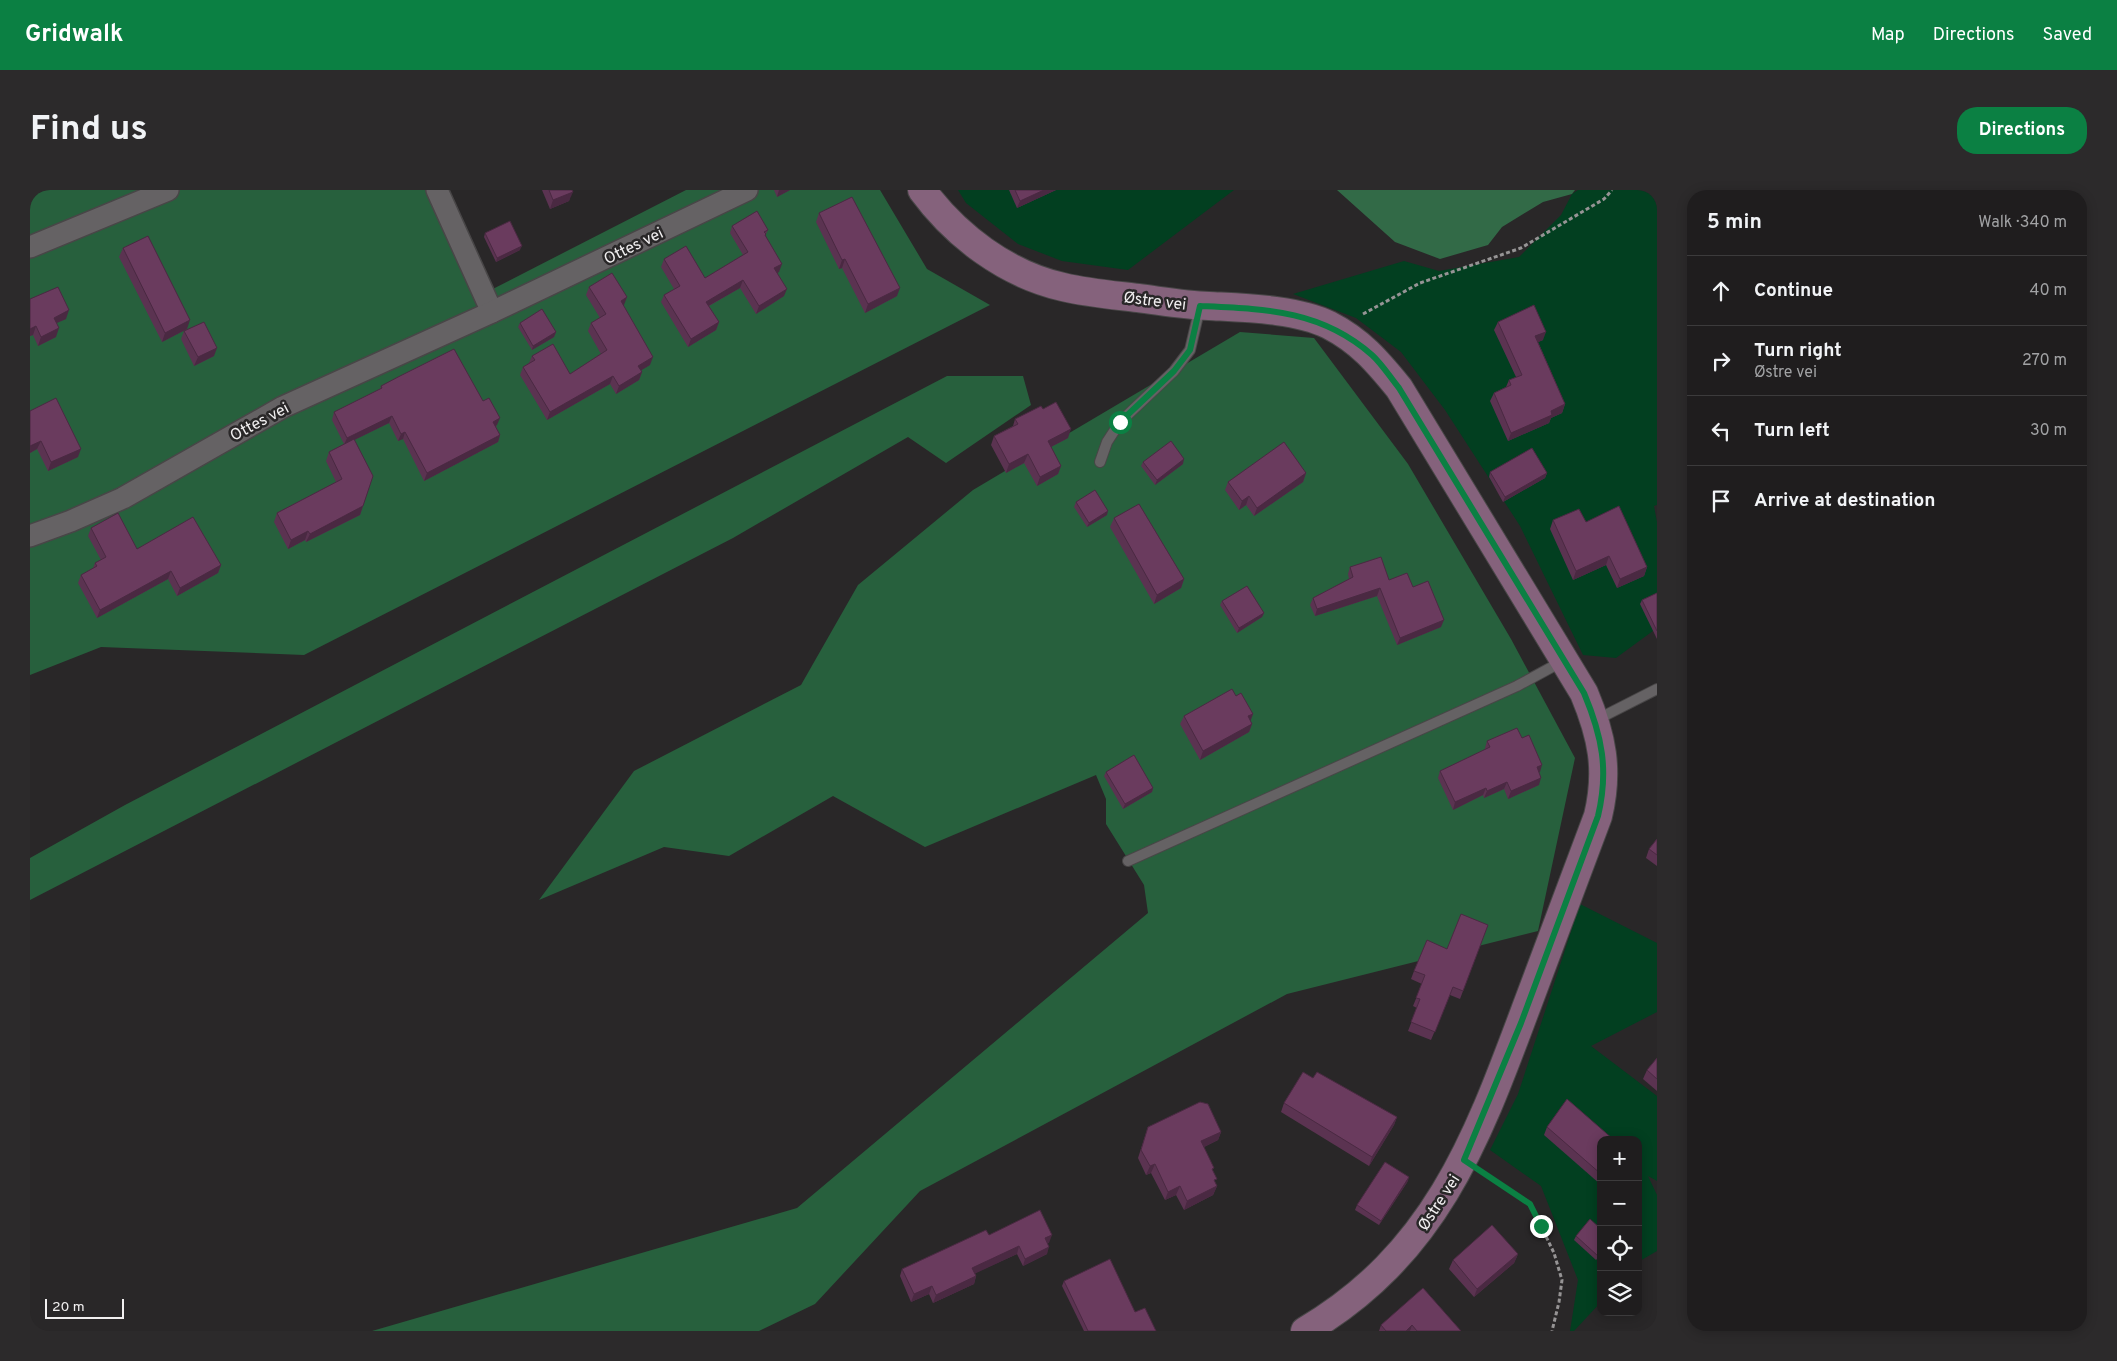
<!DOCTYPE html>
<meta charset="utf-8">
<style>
:root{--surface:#1f1d1e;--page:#2c2a2b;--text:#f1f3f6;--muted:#a1a2a4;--line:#3c3b3c;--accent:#0b8043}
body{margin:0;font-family:Overpass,sans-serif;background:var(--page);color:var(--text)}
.controls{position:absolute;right:15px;bottom:15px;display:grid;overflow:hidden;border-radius:10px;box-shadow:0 2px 12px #0003}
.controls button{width:45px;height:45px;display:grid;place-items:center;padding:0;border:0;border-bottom:1px solid var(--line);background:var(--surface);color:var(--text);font:25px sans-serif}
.scale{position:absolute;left:15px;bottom:12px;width:79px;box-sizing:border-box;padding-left:5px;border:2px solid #f1eff0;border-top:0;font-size:14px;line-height:18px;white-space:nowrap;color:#f1eff0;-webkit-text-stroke:4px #292728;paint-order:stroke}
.stop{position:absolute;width:15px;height:15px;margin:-11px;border:4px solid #0b8043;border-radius:50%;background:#fff}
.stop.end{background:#0b8043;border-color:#fff;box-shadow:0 1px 5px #0008}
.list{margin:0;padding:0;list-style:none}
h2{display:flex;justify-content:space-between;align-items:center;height:65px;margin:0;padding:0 20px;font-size:21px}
h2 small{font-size:16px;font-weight:400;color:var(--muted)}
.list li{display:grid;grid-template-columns:32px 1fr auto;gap:15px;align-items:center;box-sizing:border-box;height:70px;padding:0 20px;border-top:1px solid var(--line)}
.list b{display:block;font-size:19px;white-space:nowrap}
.list p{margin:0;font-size:16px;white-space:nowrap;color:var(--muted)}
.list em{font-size:16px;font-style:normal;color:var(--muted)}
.icon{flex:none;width:28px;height:28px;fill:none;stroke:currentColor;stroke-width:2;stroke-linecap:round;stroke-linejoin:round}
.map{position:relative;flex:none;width:1627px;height:1141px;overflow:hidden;border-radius:20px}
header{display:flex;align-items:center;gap:30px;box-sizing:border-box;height:70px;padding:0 25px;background:var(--accent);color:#fff}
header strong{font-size:24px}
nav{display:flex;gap:28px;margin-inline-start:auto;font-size:18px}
.intro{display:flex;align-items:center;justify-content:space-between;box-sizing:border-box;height:120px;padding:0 30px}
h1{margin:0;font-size:35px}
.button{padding:12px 22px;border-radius:20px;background:var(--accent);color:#fff;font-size:18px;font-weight:700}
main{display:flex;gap:30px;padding:0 30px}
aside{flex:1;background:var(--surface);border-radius:20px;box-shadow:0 2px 12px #0003}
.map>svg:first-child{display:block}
.green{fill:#023f20}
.forest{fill:#27603d}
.water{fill:#326a47}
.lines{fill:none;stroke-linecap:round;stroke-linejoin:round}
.lane-casing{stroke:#484647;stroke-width:12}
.street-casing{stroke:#484647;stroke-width:24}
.secondary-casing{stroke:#484647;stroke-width:30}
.path{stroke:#969495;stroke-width:3;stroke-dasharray:4 2.5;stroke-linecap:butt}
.lane{stroke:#656264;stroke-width:10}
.street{stroke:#656264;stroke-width:21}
.secondary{stroke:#85627c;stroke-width:28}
.wall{fill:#5b3351}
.shaded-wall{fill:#4a2942}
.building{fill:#6a3b5e;stroke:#4a2942}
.route{stroke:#0b8043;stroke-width:6}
.labels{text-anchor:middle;stroke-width:5;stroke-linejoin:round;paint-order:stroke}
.street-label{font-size:16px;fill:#f1eff0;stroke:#292728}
</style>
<header>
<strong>Gridwalk</strong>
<nav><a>Map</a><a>Directions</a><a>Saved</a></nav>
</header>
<div class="intro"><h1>Find us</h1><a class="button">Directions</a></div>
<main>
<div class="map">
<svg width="1627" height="1141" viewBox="0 0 1627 1141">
<rect width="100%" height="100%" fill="#292728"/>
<g class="green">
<polygon points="928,0 1204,0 1098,80 1032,71 988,54 936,13"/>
<polygon points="1548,0 1627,0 1627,315 1624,316 1627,332 1627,438 1586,468 1553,465 1490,336 1415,220 1371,162 1326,128 1263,104 1374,71 1409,81 1489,67 1531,25 1542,4"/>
<polygon points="1550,714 1627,753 1627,822 1561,856 1627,906 1627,991 1618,986 1627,1005 1627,1061 1608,1072 1608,950 1571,950 1571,1112 1544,1141 1540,1141 1548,1090 1511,996 1460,960 1488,904"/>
</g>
<g class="forest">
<polygon points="0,0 398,0 453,104 656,0 850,0 897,79 960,115 274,465 71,457 0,485"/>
<polygon points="1210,142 1284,148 1378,274 1481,449 1545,568 1508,741 1257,804 890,1001 785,1114 729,1141 342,1141 767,1018 1118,723 1114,695 1076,634 1076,609 1066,585 895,657 803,606 699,666 634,657 509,710 604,581 771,495 828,395 943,300"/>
<polygon points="917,186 993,186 1001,215 916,273 878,247 703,348 0,710 0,668 95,615"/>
</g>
<polygon class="water" points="1307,0 1545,0 1542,4 1513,12 1472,37 1458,55 1410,69 1365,52"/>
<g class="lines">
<g class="lane-casing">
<g id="lane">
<polyline points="1070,272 1077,252 1090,232 1144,181 1160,160 1170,117"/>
<polyline points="1566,530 1627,499"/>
<polyline points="1098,671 1487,496 1533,471"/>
</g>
</g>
<g class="street-casing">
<g id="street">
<polyline points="407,0 462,122"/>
<polyline points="0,57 138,0"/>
<polyline points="0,346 41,331 93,308 253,217 462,122 717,0"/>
</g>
</g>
<g class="secondary-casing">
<path id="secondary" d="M892 0C926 46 976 84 1033 97 1058 103 1083 105 1108 108 1132 111 1155 115 1179 116 1215 118 1267 119 1299 135 1330 151 1347 171 1369 198L1554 503C1572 546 1579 580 1568 626 1544 690 1520 754 1496 818 1446 952 1405 1064 1275 1141"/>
</g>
<g class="path">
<polyline points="1333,124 1390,93 1491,58 1574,9 1582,0"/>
<polyline points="1455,984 1500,1013 1524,1063 1532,1090 1529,1112 1522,1141"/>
</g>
<use href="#lane" class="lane"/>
<use href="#street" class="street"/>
<use href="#secondary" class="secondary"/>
</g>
<g class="wall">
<polygon points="512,0 542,0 539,11 520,19"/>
<polygon points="744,0 760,0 747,7"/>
<polygon points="979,0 1026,0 987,18"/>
<polygon points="789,23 867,106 835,123 812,78 809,79 786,32"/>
<polygon points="702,36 738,40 735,46 749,82 747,83 754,106 726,124 710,98 679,116 689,132 686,140 658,157 631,112 634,105 644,99 631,77 634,69 675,88 713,65 700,43"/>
<polygon points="455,43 490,60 466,72 454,47"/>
<polygon points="93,58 157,139 132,152 89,67"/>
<polygon points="559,97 597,107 593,115 620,175 611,180 612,182 609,190 586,204 580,194 517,230 490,185 493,177 499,173 502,166 540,184 571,164 558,141 561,133 570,128 556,105"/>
<polygon points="0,109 36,129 26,133 26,147 8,156 3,145 0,146"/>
<polygon points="1468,132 1513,150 1508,152 1535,214 1532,223 1521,228 1519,233 1478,251 1460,211 1464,203 1476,197 1479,190 1486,187 1464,140"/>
<polygon points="490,133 526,142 524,147 502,160 488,137"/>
<polygon points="154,141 184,166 164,176 151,149"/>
<polygon points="351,196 453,211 467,235 466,236 470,245 468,252 394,291 373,249 368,251 359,233 324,250 333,316 330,325 276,352 275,350 258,359 244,332 247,323 306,292 296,271 299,262 314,254 302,230 304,222 350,200"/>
<polygon points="1013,219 1038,248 1021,257 1031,276 1028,284 1007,296 994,273 976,283 961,255 964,246 983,236 985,229"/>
<polygon points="0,221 48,267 18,281 7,259 0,263"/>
<polygon points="1113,272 1153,274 1125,295 1111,276"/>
<polygon points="1460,282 1517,283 1515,288 1473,312 1459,287"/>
<polygon points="1276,283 1273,292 1224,326 1216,315 1209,320 1195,300 1198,292"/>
<polygon points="1046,312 1077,325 1057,337 1044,317"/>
<polygon points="1084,328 1154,389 1151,398 1124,414 1080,337"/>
<polygon points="1523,330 1556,332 1617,377 1614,386 1587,398 1576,375 1543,390 1520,339"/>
<polygon points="61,338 107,359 191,375 188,383 147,406 138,389 67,428 48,393 51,385 63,378 65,373 71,370 58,346"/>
<polygon points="1320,377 1359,390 1383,397 1411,437 1367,455 1347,406 1285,426 1280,415 1283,408 1319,389 1318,384"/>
<polygon points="1627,403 1627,449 1610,414 1612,410"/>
<polygon points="1192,411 1234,423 1232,427 1207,443 1190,415"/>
<polygon points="1206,506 1223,524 1220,531 1222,534 1219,542 1170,570 1150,534 1154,526"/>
<polygon points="1492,548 1510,582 1509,582 1509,595 1478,609 1474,599 1454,608 1453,605 1423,620 1408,588 1410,581 1455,560 1455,558 1457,551"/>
<polygon points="1076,582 1123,598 1122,602 1093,619 1074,586"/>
<polygon points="1627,649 1627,676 1616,668 1619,659"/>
<polygon points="1458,735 1430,809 1420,805 1401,850 1378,841 1387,818 1383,816 1392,794 1381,789 1384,781 1417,759"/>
<polygon points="1627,868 1627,901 1613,889 1617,880"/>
<polygon points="1283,888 1367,927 1364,935 1339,976 1251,922 1254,913"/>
<polygon points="1118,937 1191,942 1188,950 1174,957 1183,981 1185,994 1187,996 1183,1005 1154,1020 1146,1005 1135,1010 1121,983 1116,985 1108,968"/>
<polygon points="1517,937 1571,950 1570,994 1514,945"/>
<polygon points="1378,991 1349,1035 1325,1020 1327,1015"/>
<polygon points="959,1045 1019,1053 1018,1053 1017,1064 993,1076 987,1064 945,1083 946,1086 944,1094 903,1113 899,1104 881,1112 870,1086 872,1079"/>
<polygon points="1546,1046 1571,1065 1566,1070 1544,1050"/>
<polygon points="1488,1064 1484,1073 1444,1107 1419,1079 1423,1070"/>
<polygon points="1034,1091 1105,1122 1126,1141 1054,1141 1032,1096"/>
<polygon points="1393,1098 1431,1141 1349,1141 1351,1135"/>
</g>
<g class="shaded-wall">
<polygon points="749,0 760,0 747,7"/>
<polygon points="1014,0 1026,0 987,18 990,11"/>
<polygon points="543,2 539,11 520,19 523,10"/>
<polygon points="492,56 490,60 466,72 467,68"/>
<polygon points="815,69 812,78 809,79 812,70"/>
<polygon points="752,74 749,82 741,86 744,78"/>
<polygon points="713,90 710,98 673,119 676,112"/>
<polygon points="870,98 867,106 835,123 838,114"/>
<polygon points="757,99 754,106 726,124 729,116"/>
<polygon points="597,107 594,115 588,119 591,111"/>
<polygon points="39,120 36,129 20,136 24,128"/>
<polygon points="160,130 157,139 132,152 135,143"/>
<polygon points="689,132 686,140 658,157 661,149"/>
<polygon points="6,136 3,145 0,146 0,139"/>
<polygon points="29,138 26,147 8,156 11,147"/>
<polygon points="526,142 524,147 502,160 503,156"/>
<polygon points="1516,142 1513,150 1502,155 1505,146"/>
<polygon points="187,158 184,166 164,176 168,167"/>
<polygon points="623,167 620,175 605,184 608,176"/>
<polygon points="612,182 609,190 586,204 589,196"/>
<polygon points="583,186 580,194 517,230 520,222"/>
<polygon points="1535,214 1532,223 1521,228 1519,233 1478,251 1481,243 1521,221"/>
<polygon points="362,226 359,233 314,255 317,248"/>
<polygon points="470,228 467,235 461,239 463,232"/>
<polygon points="1041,239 1038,248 1015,260 1018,251"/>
<polygon points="375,242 373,249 368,251 371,244"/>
<polygon points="470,245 468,252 394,291 397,283"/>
<polygon points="11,251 7,259 0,263 0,256"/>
<polygon points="51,259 48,267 18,281 21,272"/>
<polygon points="998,264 994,273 976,283 979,274"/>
<polygon points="1154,269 1153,274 1125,295 1127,290"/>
<polygon points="1031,276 1028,284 1007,296 1010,287"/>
<polygon points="1276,283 1273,292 1224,326 1227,318"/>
<polygon points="1517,283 1515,288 1473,312 1475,307"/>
<polygon points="1219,306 1216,315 1209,320 1212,311"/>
<polygon points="333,316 330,325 276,352 280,344"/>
<polygon points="1078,321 1077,325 1057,337 1059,333"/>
<polygon points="278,341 275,350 258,359 261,350"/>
<polygon points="1579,366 1576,375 1543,390 1546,381"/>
<polygon points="191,375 188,383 147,406 150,398"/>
<polygon points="1617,377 1614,386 1587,398 1590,389"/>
<polygon points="141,381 138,389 67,428 70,420"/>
<polygon points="1154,389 1151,398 1124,414 1127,405"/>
<polygon points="1350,398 1347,406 1285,426 1287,419"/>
<polygon points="1234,423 1232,427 1207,443 1209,438"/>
<polygon points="1414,430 1411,437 1367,455 1370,448"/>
<polygon points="1223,524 1220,532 1218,526"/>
<polygon points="1222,534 1219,542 1170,570 1173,561"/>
<polygon points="1512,575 1510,582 1504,585 1507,577"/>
<polygon points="1511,588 1509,595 1478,609 1481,601"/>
<polygon points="1477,592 1474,599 1454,608 1457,601"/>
<polygon points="1123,598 1122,602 1093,619 1095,614"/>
<polygon points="1456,598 1453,605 1423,620 1425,612"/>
<polygon points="1367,927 1364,935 1339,976 1342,967"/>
<polygon points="1191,942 1188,950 1168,960 1171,951"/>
<polygon points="1125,974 1121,983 1116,985 1120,976"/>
<polygon points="1379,987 1378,991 1349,1035 1351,1031"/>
<polygon points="1150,996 1146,1005 1135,1010 1138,1002"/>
<polygon points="1187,996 1183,1005 1154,1020 1157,1011"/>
<polygon points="1022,1045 1019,1053 1012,1056 1015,1048"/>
<polygon points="989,1056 987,1064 940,1086 942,1078"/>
<polygon points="1019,1057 1017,1064 993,1076 995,1069"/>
<polygon points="1488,1064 1484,1073 1444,1107 1447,1099"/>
<polygon points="946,1086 944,1094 903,1113 906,1105"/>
<polygon points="902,1096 899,1104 881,1112 884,1104"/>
<polygon points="1382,1135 1380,1141 1376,1141"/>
</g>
<g class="building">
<polygon points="519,0 542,0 543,2 523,10"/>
<polygon points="985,0 1014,0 990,11"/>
<polygon points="822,7 870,98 838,114 815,69 812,70 789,23"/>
<polygon points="727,21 738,40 734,42 736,44 735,45 752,74 744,78 757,99 729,116 713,90 676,112 689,132 661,149 634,105 650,96 634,69 656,56 675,88 718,62 702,36"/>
<polygon points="480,31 492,56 467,68 455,43"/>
<polygon points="118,46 160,130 135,143 93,58"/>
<polygon points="582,83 597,107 591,111 623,167 608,176 612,182 589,196 583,186 520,222 493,177 505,170 502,166 523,154 540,184 577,160 561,133 576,124 559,97"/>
<polygon points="28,97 39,120 24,128 29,138 11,147 6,136 0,139 0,109"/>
<polygon points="1504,115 1516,142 1505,146 1535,214 1521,221 1522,225 1481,243 1464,203 1481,195 1479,190 1492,185 1468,132"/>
<polygon points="512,119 526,142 503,156 490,133"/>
<polygon points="174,132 187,158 168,167 154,141"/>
<polygon points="424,159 453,211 459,208 470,228 463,232 470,245 397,283 375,242 371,244 362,226 317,248 304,222 352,198 351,196 370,186"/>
<polygon points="26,208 51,259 21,272 11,251 0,256 0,221"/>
<polygon points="1026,212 1041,239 1018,251 1031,276 1010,287 998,264 979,274 964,246 988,234 985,229 1011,216 1013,219"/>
<polygon points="324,249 343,286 333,316 280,344 278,341 261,350 247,323 312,289 299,262"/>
<polygon points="1141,251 1154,269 1127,290 1113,272"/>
<polygon points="1254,252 1276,283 1227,318 1219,306 1212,311 1198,292"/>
<polygon points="1502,258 1517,283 1475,307 1460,282"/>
<polygon points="1065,300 1078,321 1059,333 1046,312"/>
<polygon points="1109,314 1154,389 1127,405 1084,328"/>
<polygon points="1589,316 1617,377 1590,389 1579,366 1546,381 1523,330 1549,319 1556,332"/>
<polygon points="88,323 107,359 163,327 191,375 150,398 141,381 70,420 51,385 67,376 65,373 76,367 61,338"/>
<polygon points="1351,367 1359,390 1377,383 1383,397 1398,391 1414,430 1370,448 1350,398 1287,419 1283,408 1323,387 1320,377"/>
<polygon points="1217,396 1234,423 1209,438 1192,411"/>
<polygon points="1627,403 1627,441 1612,410"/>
<polygon points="1202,499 1206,506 1211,503 1223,524 1218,526 1222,534 1173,561 1154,526"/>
<polygon points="1487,538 1492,548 1499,545 1512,575 1507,577 1511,588 1481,601 1477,592 1457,601 1456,598 1425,612 1410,581 1460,557 1457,551"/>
<polygon points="1104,565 1123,598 1095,614 1076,582"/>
<polygon points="1627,649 1627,665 1619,659"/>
<polygon points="1431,724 1458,735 1433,801 1423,797 1405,842 1381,832 1390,809 1386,808 1395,785 1384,781 1397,750 1417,759"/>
<polygon points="1627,868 1627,889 1617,880"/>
<polygon points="1273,882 1283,888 1287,882 1367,927 1342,967 1254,913"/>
<polygon points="1537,909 1584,950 1571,950 1571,984 1517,937"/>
<polygon points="1170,912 1178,914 1191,942 1171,951 1184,978 1182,979 1187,989 1184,990 1187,996 1157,1011 1150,996 1138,1002 1125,974 1120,976 1111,960 1118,937"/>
<polygon points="1355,972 1379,987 1351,1031 1327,1015"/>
<polygon points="1010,1020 1022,1045 1015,1048 1019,1057 995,1069 989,1056 942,1078 946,1086 906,1105 902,1096 884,1104 872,1079 956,1040 959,1045"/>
<polygon points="1560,1029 1571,1039 1571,1062 1568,1066 1546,1046"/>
<polygon points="1462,1035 1488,1064 1447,1099 1423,1070"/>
<polygon points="1080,1069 1105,1122 1115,1118 1126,1141 1058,1141 1034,1091"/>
<polygon points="1393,1098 1431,1141 1387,1141 1382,1135 1376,1141 1356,1141 1351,1135"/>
</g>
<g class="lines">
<path class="route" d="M1090 232 1144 181 1160 160 1170 116C1235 119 1291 120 1342 165 1352 174 1360 187 1369 198L1554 503C1572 546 1579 580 1568 626L1491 833 1434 970 1500 1014 1511 1036"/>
</g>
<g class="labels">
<g class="street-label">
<text transform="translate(603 55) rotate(-26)" y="6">Ottes vei</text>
<text transform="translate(1125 110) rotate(7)" y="6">Østre vei</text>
<text transform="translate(229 231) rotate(-28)" y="6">Ottes vei</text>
<text transform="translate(1408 1012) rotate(-57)" y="6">Østre vei</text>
</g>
</g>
</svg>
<div class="controls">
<button>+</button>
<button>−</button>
<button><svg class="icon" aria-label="locate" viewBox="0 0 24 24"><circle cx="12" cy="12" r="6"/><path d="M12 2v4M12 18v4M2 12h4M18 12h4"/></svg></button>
<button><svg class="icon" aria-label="layers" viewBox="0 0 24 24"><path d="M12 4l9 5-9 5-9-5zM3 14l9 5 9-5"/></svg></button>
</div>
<div class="scale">20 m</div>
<div class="stop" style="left:1090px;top:232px"></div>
<div class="stop end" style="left:1511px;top:1036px"></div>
</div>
<aside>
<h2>5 min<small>Walk · 340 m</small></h2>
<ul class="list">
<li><svg class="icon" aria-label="ahead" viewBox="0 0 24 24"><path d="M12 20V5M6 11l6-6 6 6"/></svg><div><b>Continue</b></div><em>40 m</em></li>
<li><svg class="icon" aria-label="right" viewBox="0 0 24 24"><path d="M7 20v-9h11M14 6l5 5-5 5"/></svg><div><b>Turn right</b><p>Østre vei</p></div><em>270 m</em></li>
<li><svg class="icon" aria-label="left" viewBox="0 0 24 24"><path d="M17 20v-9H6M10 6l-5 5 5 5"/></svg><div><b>Turn left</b></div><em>30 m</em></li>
<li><svg class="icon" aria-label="arrive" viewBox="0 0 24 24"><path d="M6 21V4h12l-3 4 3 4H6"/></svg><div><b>Arrive at destination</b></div></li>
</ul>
</aside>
</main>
